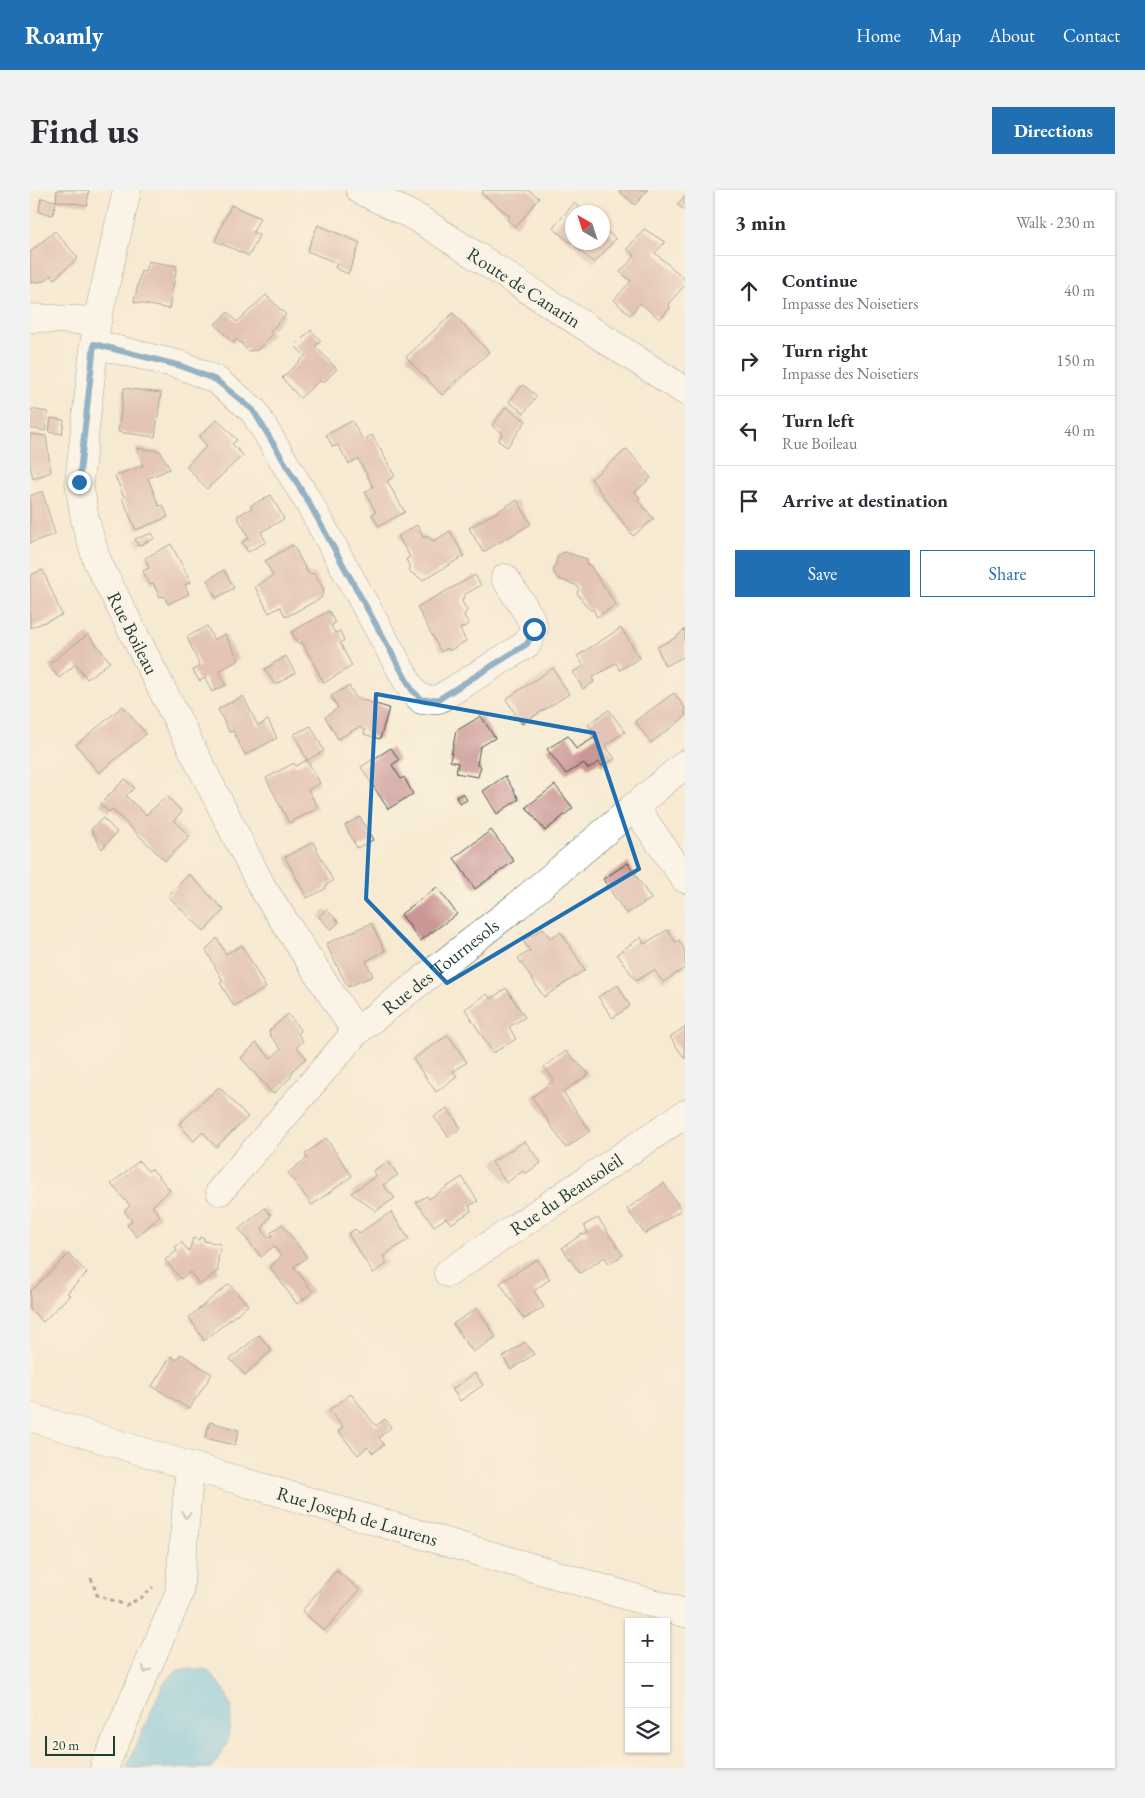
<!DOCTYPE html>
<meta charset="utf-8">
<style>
:root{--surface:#fff;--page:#f2f2f3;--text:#2b2b33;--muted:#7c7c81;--line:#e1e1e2;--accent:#1f6fb2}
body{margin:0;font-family:"EB Garamond",serif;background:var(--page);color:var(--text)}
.controls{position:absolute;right:15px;bottom:15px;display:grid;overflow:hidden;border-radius:0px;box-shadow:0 1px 4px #0004}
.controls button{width:45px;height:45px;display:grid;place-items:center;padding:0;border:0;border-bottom:1px solid var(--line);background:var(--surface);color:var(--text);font:25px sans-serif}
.compass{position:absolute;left:535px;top:15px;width:45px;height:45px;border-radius:50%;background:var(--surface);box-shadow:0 1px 4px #0004;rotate:321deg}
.scale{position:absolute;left:15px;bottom:12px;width:70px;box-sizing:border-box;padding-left:5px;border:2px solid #1f3d34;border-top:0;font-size:14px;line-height:18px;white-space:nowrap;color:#1f3d34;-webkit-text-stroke:4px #fcf5e5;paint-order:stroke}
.stop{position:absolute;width:15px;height:15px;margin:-11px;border:4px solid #1f6fb2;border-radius:50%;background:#fff}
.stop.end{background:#1f6fb2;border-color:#fff;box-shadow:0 1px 5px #0008}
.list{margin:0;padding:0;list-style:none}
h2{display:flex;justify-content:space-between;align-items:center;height:65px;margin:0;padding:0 20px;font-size:21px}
h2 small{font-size:16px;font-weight:400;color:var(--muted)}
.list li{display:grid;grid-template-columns:32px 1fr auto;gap:15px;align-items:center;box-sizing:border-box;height:70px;padding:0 20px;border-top:1px solid var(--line)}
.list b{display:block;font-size:19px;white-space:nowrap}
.list p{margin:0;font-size:16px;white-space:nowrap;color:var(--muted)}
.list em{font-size:16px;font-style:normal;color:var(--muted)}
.actions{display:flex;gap:10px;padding:15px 20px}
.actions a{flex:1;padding:11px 0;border:1px solid var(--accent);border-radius:0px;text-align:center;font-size:18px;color:var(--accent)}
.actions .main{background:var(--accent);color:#fff}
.icon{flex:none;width:28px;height:28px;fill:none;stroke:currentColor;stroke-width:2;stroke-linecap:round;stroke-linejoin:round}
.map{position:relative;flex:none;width:655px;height:1578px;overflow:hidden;border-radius:0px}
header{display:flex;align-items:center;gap:30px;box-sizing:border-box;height:70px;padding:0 25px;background:var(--accent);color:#fff}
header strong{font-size:24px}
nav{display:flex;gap:28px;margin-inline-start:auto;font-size:18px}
.intro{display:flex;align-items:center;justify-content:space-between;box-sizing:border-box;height:120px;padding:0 30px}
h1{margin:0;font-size:35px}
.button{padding:12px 22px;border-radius:0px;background:var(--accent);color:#fff;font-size:18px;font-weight:700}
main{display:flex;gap:30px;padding:0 30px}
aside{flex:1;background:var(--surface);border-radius:0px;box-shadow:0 1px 4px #0004}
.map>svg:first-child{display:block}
.water{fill:#69c2e7;stroke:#44808e}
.building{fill:#ca9795}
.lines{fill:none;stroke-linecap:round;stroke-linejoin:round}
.minor-casing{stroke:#3f574c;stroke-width:29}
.major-casing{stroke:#3f574c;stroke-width:29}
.path{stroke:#3f574c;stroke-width:3;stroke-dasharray:4 4;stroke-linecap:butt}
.minor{stroke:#fff;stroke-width:28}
.major{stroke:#fff;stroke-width:28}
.oneway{stroke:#8f9e9a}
.route{stroke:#1f6fb2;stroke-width:6}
.marked{fill:none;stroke:#1f6fb2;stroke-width:4;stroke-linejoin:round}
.labels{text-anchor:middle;stroke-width:4.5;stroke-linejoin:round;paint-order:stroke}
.street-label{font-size:19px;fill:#1f3d34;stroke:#fcf5e5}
</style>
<header>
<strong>Roamly</strong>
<nav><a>Home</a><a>Map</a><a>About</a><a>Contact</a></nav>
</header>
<div class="intro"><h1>Find us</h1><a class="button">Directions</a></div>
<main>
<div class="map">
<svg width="655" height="1578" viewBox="0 0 655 1578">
<rect width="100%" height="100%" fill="#fcf5e5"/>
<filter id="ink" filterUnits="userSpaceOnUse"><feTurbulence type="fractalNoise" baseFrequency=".02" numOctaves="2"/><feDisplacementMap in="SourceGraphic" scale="10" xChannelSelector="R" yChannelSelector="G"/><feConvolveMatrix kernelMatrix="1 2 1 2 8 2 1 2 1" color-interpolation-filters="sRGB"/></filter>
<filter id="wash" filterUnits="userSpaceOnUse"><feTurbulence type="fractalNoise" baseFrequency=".0096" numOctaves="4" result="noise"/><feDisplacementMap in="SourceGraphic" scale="20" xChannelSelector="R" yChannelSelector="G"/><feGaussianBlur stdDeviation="1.12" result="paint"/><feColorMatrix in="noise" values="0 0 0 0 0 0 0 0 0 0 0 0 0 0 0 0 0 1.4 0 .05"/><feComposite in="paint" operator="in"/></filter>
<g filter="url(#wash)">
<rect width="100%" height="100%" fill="#f7ead2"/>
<polygon class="water" points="161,1478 177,1480 194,1499 202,1519 197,1554 182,1578 96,1578 134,1492 148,1480"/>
<g id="blocks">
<g class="building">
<polygon points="27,0 59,0 57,15 26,11 23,25 9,22 11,8 26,11"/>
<polygon points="454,0 498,0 509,8 486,37 477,30 480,26 451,3"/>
<polygon points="588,0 618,0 605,15"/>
<polygon points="655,6 655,21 647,14"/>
<polygon points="544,13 555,22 542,22 542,52 572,52 572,37 586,49 564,73 523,38"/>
<polygon points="201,15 230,28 223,42 229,45 219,66 185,51"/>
<polygon points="288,35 330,53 318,84 305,78 307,73 277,61"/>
<polygon points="614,39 635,52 625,63 655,89 655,95 638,114 640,118 630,129 610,113 600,125 584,110 601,91 590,82 605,66 597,59"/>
<polygon points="25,41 48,68 24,89 21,85 14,91 0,93 0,62"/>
<polygon points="118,71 147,76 139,119 104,112 111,81 115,82"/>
<polygon points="236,105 256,125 240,141 243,144 227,160 218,161 207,149 203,153 185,134 198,122 207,132"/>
<polygon points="423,123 459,162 412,205 376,167"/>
<polygon points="281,140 291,151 285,156 307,179 294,192 289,191 270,208 252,188 275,166 265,156"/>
<polygon points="493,195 507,206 494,223 479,212"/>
<polygon points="94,198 131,203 125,247 88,242"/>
<polygon points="476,217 496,231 477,257 468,251 473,243 462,236"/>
<polygon points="0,219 18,222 15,241 0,238"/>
<polygon points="21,228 34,230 32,244 19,242"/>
<polygon points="187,229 207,250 202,254 213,265 177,299 156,276 177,256 169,247"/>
<polygon points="322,231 333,250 342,245 349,257 365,286 357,291 375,322 349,336 342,324 346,322 335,302 343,297 336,283 328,269 319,274 308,255 303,257 296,245"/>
<polygon points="0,244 16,246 21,282 3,289 0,274"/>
<polygon points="106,258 130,261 140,279 118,288 129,316 133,315 138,327 106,340 92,308 94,307 85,286 113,275"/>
<polygon points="597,259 621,288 605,302 610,308 608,310 624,329 603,346 561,289"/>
<polygon points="12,301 25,344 0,353 0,306"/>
<polygon points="241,305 254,329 231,342 236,352 218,362 212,352 219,348 207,326 222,318 220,316"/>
<polygon points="487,310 501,334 453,362 439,338"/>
<polygon points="387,335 394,348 396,346 404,351 420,341 434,366 393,390 379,381 380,378 376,369 380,367 368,346"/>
<polygon points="122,343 125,348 108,356 105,349"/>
<polygon points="141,354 161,392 155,395 159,404 138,414 134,406 130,407 123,393 120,395 113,381 119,378 115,368"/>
<polygon points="263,355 278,383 285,384 294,400 291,408 256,427 250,417 239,423 225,397 243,386 235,371"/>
<polygon points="535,362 557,369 556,374 560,375 586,415 567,427 563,419 561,420 557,417 547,403 549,399 546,395 528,389 523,381 528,365"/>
<polygon points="13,380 32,425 0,438 0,385"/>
<polygon points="194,380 204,398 186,408 177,390"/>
<polygon points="445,385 451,395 434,405 432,412 437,420 434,426 439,434 430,439 436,451 419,461 418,458 411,462 387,417"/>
<polygon points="299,421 305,433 301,436 305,443 310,441 314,450 310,453 322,476 294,493 272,452 268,454 261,442"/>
<polygon points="177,436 184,450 195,444 209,470 189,481 196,495 182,502 175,488 169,491 163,480 170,476 157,447"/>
<polygon points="591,438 610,468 590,480 586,473 562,488 564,492 553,499 543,482 554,476 547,466"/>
<polygon points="655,439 655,466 635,476 627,457 645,448"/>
<polygon points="58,444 80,472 57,489 46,474 29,488 18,475"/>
<polygon points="256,466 265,483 245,495 235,479"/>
<polygon points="523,478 539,504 492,534 476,509"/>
<polygon points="319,496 326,508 359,518 350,549 334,544 335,540 329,537 308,549 295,527 308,518 301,506"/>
<polygon points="644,503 655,518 655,527 621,553 605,531"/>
<polygon points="213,506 228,536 238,530 247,548 215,565 203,541 199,542 188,519"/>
<polygon points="93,516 116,544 69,583 46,555"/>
<polygon points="579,520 595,542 575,555 585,569 572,576 569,572 558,579 554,573 536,584 517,559 538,546 546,559 567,546 558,534"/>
<polygon points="451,526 465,548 450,557 447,575 451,576 448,587 426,583 428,573 420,571 426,541"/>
<polygon points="281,536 294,561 277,570 264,544"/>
<polygon points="361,558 369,570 362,575 371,589 374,587 383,604 358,619 331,577"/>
<polygon points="277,570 290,593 278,600 288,618 259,633 236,588 264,573 266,576"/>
<polygon points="475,586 489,609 467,624 453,601"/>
<polygon points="95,589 104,598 96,606 116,625 137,606 152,622 144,630 160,647 135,671 82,619 79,622 70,614"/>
<polygon points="525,595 543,618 515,641 496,617"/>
<polygon points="433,603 437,610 430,614 426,607"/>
<polygon points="330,627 343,650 327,658 315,635"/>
<polygon points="73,628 87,642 72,659 61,639"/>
<polygon points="461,640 484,671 445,699 424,668"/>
<polygon points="283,652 303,691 296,695 295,699 277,708 255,667"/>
<polygon points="598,673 621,709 596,724 573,689"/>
<polygon points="159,684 194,720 174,741 138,706"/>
<polygon points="407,697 427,724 390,751 371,724"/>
<polygon points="296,719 309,732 301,740 289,727"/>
<polygon points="341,733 355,761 336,771 343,786 318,797 296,754"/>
<polygon points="513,738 520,748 531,742 555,780 514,807 488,768 500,761 493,751"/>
<polygon points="637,740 646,752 649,750 655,760 655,778 633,792 624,780 606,791 587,764 611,747 614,754"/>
<polygon points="187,748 196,764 212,755 236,798 204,816 190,793 193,791 176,760"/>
<polygon points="588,795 600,816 583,828 568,807"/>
<polygon points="476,798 495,827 479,837 486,849 463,863 435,819 457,804 461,809"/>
<polygon points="258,824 271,841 268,844 273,851 267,857 276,868 263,880 261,887 243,904 211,868 226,853 241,868 251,859 240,845 239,841"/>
<polygon points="655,837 655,869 640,847"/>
<polygon points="418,845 437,872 423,881 427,887 406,902 383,869"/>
<polygon points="536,861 559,884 533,902 560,941 536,958 502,907 524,890 514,877"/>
<polygon points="189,897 218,927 186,957 173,942 164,951 149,934"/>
<polygon points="417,918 431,938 419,947 404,927"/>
<polygon points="296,948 322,986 282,1015 258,983 277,968 275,964"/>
<polygon points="495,951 511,973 495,984 493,981 476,993 462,972"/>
<polygon points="109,971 118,981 122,979 140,1000 122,1016 130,1026 107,1047 97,1035 102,1031 94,1021 100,1016 81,994"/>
<polygon points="358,971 368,985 353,995 365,1008 346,1021 321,1003 346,986 343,981"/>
<polygon points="432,987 448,1011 439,1016 441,1021 421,1034 416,1028 404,1036 386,1012 397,1006 399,1009"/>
<polygon points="634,993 651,1020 615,1044 597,1019"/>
<polygon points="235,1018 241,1025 232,1039 238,1048 243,1045 241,1043 252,1034 277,1067 264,1077 283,1102 267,1114 240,1077 251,1066 244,1056 231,1067 209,1039"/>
<polygon points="361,1022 379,1049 353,1066 357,1074 343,1083 318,1044 325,1039 329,1043"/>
<polygon points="568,1028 593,1065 579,1074 575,1067 550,1083 532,1058 552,1044 554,1045 558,1043 554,1035"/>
<polygon points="170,1047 174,1048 174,1051 191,1054 188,1069 188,1081 170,1095 160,1082 151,1089 135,1070 147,1061 145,1057 151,1052 159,1061 163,1048 169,1050"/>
<polygon points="39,1064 57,1083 37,1103 40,1105 13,1132 0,1119 0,1102"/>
<polygon points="507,1069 520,1089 504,1101 514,1117 494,1129 470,1093"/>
<polygon points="199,1094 218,1115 174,1151 159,1127"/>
<polygon points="447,1118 466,1147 443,1162 423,1134"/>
<polygon points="229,1145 242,1160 215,1185 200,1169"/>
<polygon points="495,1152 504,1164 481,1180 473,1167"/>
<polygon points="151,1164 182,1184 159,1219 122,1196 141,1166 147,1170"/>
<polygon points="445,1183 453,1195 430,1211 422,1199"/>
<polygon points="321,1204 346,1236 355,1229 361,1237 349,1248 354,1255 343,1263 337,1257 328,1265 308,1241 313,1237 299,1220"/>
<polygon points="180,1232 209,1240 205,1255 175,1248"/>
<polygon points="306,1380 330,1400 294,1441 272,1421"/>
</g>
</g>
</g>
<g filter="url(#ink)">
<use href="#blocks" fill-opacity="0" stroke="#3f574c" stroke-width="1"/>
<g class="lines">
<g class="minor-casing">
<g id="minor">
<path id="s1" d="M97 0 67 131 49 292 55 330 67 371 232 697 326 842"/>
<path id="s2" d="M330 0 389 29 655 201"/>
<polyline points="0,128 67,131"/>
<polyline points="64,154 151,175 186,190 223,220 279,313 382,500 392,510 409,509 497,454 504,439 500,427 475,388"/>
<polyline points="604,616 655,689"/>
<path id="s3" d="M190 1001 326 842 487 716 655 574"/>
<path id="s4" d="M418 1083 655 924"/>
<polyline points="74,1578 149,1404 160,1276"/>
</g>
</g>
<g class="major-casing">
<g id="major">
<path id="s5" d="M0 1227 160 1276 655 1423"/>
</g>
</g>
<polyline class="path" points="61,1388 67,1405 96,1415 111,1408 123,1397"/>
<use href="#minor" class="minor"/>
<use href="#major" class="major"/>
</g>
<defs><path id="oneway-chevron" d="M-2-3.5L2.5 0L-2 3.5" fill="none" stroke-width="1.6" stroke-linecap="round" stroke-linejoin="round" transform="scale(1.25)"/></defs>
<g class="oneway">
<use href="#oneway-chevron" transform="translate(156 1325) rotate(95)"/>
<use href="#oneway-chevron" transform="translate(116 1480) rotate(113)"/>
</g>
</g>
<g class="lines" filter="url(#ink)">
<polyline class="route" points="49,292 64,154 151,176 186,190 223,220 279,313 382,500 392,510 409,509 497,454 504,439"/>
</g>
<path d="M0 0H655V1578H0ZM346 504 564 543 609 679 417 793 336 709Z" fill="#f7ead2" fill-opacity=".55" fill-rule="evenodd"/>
<path class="marked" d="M346 504 564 543 609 679 417 793 336 709Z"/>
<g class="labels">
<g class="street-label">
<text dy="7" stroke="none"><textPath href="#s2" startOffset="191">Route de Canarin</textPath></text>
<text dy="7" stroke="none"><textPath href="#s1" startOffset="458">Rue Boileau</textPath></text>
<text dy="7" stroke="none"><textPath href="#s3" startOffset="316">Rue des Tournesols</textPath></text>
<text dy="7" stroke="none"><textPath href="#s4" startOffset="142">Rue du Beausoleil</textPath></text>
<text dy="7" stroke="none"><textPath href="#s5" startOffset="342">Rue Joseph de Laurens</textPath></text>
</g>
</g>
</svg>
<div class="controls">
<button>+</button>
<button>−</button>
<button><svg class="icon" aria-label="layers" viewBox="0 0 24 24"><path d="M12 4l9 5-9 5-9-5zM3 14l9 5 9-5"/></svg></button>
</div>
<svg class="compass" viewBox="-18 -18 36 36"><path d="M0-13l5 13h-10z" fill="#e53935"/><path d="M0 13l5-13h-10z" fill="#7c7c81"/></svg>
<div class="scale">20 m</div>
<div class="stop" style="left:504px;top:439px"></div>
<div class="stop end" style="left:49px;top:292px"></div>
</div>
<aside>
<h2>3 min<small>Walk · 230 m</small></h2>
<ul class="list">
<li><svg class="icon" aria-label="ahead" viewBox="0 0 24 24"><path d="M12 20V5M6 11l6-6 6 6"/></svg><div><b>Continue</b><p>Impasse des Noisetiers</p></div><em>40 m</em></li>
<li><svg class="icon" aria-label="right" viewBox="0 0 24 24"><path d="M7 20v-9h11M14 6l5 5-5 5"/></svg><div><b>Turn right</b><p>Impasse des Noisetiers</p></div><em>150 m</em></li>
<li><svg class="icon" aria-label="left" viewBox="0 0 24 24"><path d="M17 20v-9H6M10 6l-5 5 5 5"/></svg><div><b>Turn left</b><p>Rue Boileau</p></div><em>40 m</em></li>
<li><svg class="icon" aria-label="arrive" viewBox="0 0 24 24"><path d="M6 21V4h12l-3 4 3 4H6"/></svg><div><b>Arrive at destination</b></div></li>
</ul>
<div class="actions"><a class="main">Save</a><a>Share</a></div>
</aside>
</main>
